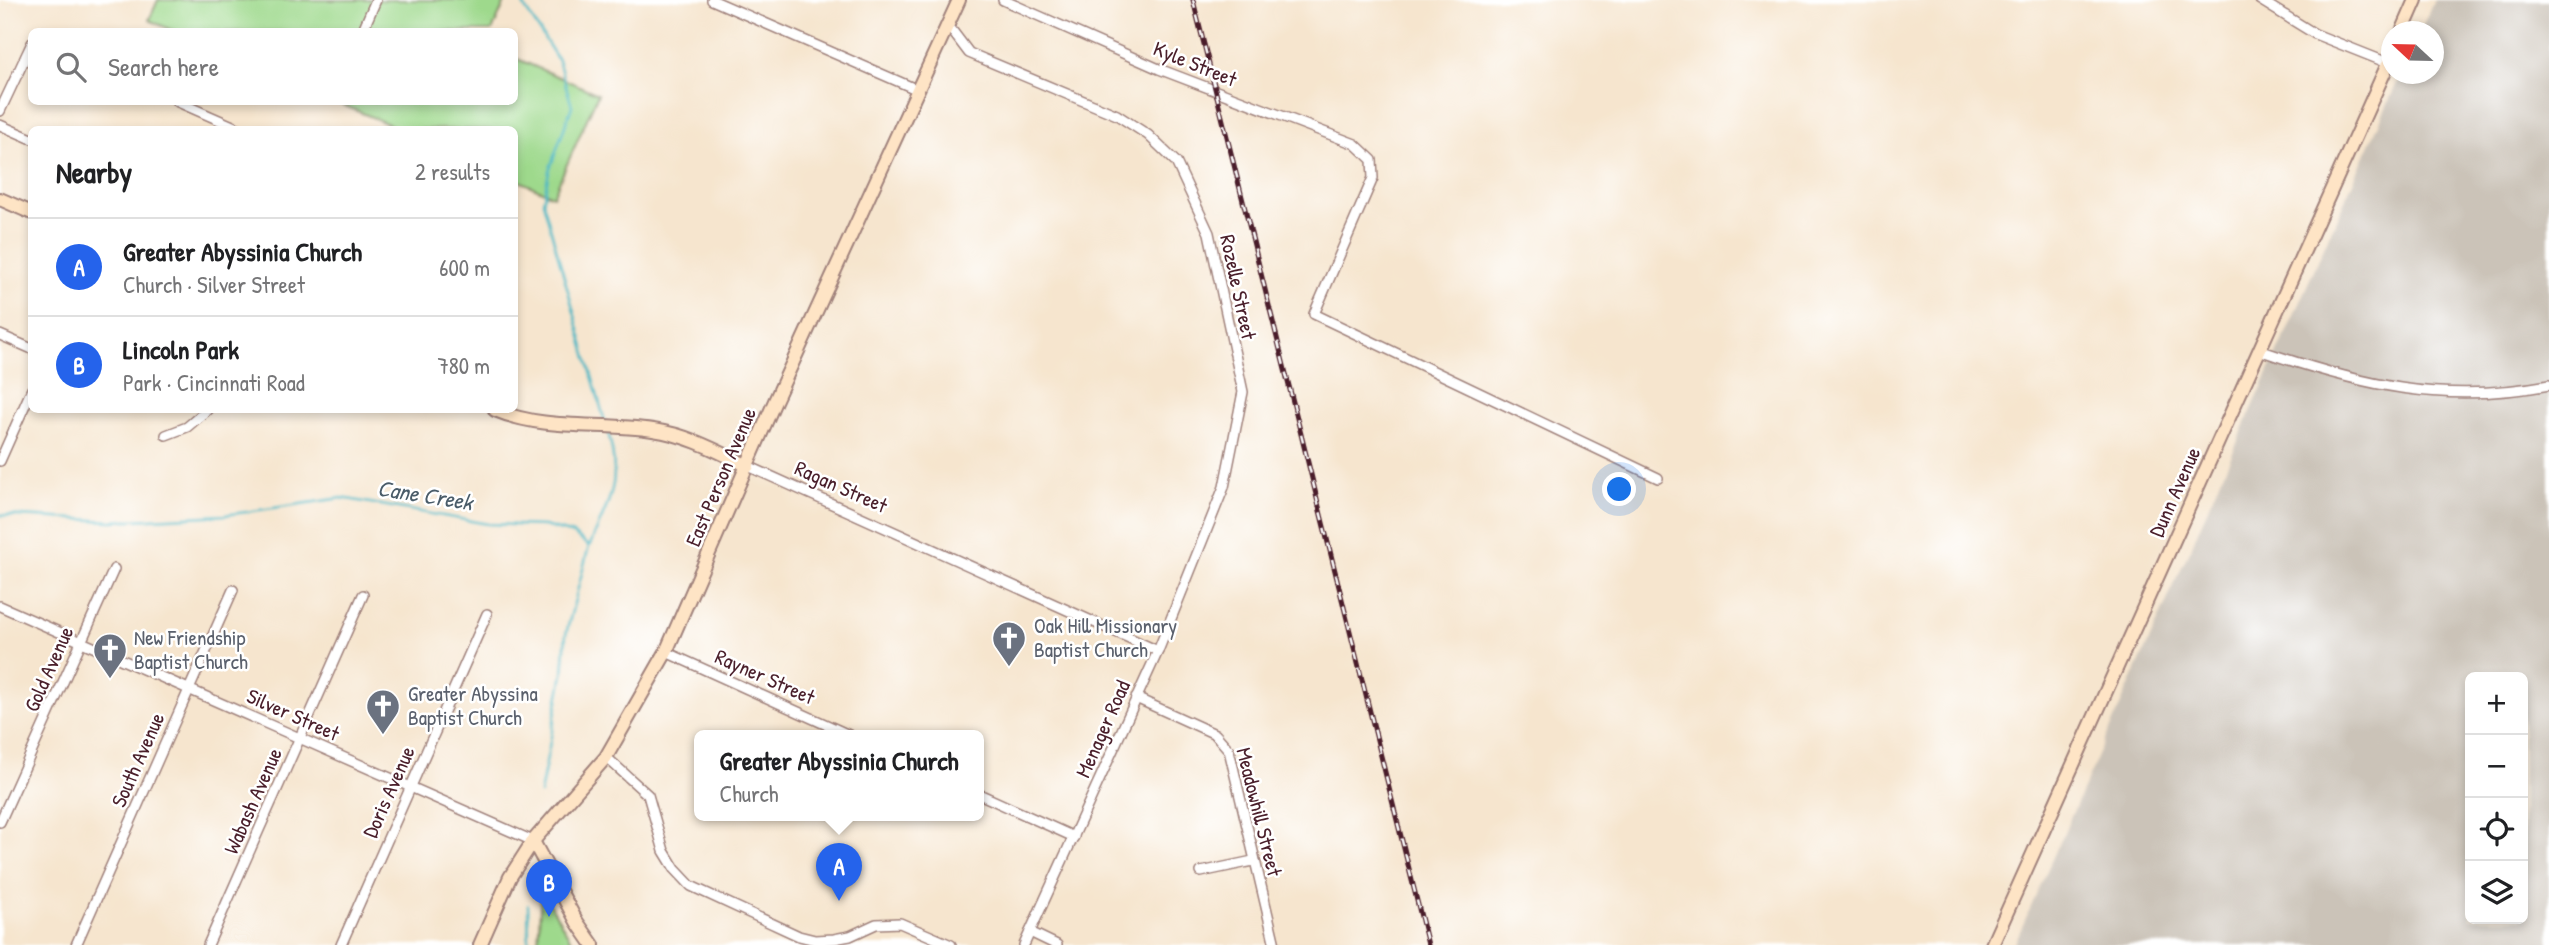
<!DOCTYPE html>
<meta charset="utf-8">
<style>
:root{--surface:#fff;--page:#f6f6f6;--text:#202124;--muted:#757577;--line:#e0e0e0;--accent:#2563eb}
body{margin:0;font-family:"Patrick Hand",sans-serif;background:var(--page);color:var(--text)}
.controls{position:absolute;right:21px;bottom:21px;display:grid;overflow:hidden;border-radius:10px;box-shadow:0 4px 10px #0003}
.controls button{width:63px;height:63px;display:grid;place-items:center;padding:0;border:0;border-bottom:2px solid var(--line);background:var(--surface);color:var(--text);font:35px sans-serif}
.compass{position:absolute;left:2381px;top:21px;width:63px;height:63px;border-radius:50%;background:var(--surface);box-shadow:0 4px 10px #0003;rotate:292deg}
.you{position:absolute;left:1620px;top:490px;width:24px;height:24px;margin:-18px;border:5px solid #fff;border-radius:50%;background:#1a73e8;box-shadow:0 0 0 10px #1a73e833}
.badge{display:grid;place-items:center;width:46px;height:46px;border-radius:50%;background:var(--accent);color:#fff;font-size:23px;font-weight:700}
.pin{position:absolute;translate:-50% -58px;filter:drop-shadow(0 2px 4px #0008)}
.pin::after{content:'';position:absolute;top:37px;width:24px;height:21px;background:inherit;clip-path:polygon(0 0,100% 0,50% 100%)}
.popup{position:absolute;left:694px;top:730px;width:290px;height:91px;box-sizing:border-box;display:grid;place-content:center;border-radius:10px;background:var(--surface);filter:drop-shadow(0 2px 5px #0005);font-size:23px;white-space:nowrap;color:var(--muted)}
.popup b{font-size:26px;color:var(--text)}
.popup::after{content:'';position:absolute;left:50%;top:100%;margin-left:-14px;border:14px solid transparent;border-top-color:var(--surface)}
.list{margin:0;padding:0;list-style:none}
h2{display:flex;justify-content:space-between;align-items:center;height:91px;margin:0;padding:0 28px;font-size:30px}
h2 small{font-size:23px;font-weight:400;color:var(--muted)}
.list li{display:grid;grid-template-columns:46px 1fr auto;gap:21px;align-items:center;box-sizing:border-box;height:98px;padding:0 28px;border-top:2px solid var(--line)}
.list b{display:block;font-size:26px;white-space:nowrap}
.list p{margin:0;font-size:23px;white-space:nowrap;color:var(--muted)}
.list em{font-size:23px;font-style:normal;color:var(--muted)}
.icon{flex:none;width:38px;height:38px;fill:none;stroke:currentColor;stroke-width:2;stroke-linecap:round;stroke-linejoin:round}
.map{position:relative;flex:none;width:2549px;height:945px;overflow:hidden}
.search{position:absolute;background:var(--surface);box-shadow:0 4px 10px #0003;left:28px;top:28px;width:490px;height:77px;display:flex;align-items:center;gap:18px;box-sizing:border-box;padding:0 24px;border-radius:10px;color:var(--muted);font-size:26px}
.panel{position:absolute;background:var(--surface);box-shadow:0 4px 10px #0003;left:28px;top:126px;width:490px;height:287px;border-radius:10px}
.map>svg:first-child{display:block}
.industrial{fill:#cbc3b8;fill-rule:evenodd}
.green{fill:#9ed98c;stroke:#747c5c;stroke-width:2}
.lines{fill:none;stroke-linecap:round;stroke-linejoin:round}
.stream{stroke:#4bb8c5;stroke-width:2.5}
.street-casing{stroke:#a0827c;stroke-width:12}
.secondary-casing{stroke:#a0827c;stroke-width:16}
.street{stroke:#fff;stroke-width:9}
.secondary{stroke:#fee4c5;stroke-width:12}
.rail-casing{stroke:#4a1f2b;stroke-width:5}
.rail{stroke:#fff;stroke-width:2.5;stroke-dasharray:8;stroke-linecap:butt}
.labels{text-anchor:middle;stroke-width:5;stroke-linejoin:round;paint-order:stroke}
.street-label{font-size:21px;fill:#4a1f2b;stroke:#fff}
.worship-label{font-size:21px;fill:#5b616d;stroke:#fff;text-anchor:start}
.water-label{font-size:23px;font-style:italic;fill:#4a5c69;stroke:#fff}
</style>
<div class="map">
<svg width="2549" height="945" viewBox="0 0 2549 945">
<rect width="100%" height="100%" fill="#fff"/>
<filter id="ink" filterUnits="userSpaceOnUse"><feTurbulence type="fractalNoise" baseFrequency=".0143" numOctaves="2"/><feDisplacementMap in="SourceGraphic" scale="14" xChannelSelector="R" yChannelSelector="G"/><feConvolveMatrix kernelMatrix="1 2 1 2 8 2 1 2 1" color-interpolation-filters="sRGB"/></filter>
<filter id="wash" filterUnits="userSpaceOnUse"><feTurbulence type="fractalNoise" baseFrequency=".00686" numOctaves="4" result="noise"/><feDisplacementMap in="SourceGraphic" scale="28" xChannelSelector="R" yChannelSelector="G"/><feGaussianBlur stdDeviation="1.57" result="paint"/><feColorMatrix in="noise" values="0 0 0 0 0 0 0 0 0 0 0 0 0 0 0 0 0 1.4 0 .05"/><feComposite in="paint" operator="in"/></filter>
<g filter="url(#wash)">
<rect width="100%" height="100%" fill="#f6e5ce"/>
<path class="industrial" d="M2434 0H2549V945H2014L2401 74H2434V32L2420 31ZM2470 677H2523V919H2470Z"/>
<g class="green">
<polygon points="158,0 506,0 492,31 176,32 149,20"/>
<polygon points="515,58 598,94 553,196 515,179 514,130 400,129 336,102 514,102"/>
<polygon points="541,889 574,945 538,945"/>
</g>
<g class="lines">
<g class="stream">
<polyline points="520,0 558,60 572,106 549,171 543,202 605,422"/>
<polyline points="0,515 112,521 225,515 342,498 488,524 544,526 573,534 589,546 566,634 563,674 540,794"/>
<path d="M590 545C610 498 622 484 608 432"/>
<polyline points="528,905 529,945"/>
</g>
</g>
</g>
<g filter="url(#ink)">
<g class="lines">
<g class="street-casing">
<g id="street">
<polyline points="712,0 918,90"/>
<polyline points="1003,0 1159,69 1355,144 1372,160 1373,178 1314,314 1658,478"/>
<polyline points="2260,0 2315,34 2388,63"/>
<polyline points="947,24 969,53 1117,115 1148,135 1176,162 1209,233 1243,392 1224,487 1158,651 1024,945"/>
<polyline points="362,32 376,0"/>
<polyline points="178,102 242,130"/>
<polyline points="0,111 32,43"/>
<polyline points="0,125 32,139"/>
<polyline points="0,335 32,349"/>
<path d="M2259 350C2361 385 2441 405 2549 385"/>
<polyline points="166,435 187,427 207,410"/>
<polyline points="0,461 32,389"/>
<polyline points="748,466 1158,651"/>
<polyline points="0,606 533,841"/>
<polyline points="666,652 849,735"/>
<polyline points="1136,698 1215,734 1229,750 1275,945"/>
<polyline points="606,757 648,795 664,851 675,869 691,886 799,936 815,940 834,939 850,936 876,924 900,923 951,945"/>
<polyline points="979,794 1074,837"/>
<polyline points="0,822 114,569"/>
<polyline points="1201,872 1253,861"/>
<polyline points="1030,932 1057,945"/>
<polyline points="76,945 233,590"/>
<polyline points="208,945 363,595"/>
<polyline points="341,945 487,614"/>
</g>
</g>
<g class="secondary-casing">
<g id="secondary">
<polyline points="2402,32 2416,0"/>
<polyline points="0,199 32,213"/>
<path d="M495 410C545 431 600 422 653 430 688 435 717 451 748 466"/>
<polyline points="533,841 577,922 593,945"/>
<polyline points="480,945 510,877 533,841 606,757 666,652 775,401 959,0"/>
<polyline points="1992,945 2392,55"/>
</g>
</g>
<use href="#street" class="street"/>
<use href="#secondary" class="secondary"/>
<g class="rail-casing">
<polyline id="rail" points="1193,0 1428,945"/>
</g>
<use href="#rail" class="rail"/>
</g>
</g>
<defs>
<g id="church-pin" transform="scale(1.75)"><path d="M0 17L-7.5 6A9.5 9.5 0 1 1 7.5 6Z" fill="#6b7280" stroke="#fff"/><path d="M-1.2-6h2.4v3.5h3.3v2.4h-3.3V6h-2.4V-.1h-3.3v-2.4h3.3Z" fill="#fff"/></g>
</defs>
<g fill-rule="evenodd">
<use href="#church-pin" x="1009" y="638"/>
<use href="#church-pin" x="110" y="650"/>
<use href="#church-pin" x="383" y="706"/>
</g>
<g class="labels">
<g class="street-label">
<text transform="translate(1195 64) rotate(22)" y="7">Kyle Street</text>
<text transform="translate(1238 287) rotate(78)" y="7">Rozelle Street</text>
<text transform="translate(721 477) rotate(-67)" y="7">East Person Avenue</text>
<text transform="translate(841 487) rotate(24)" y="7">Ragan Street</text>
<text transform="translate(2175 492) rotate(-66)" y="7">Dunn Avenue</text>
<text transform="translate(49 669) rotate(-66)" y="7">Gold Avenue</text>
<text transform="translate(765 677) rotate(24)" y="7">Rayner Street</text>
<text transform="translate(293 715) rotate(24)" y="7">Silver Street</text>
<text transform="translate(1103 729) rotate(-66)" y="7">Menager Road</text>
<text transform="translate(138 760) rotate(-66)" y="7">South Avenue</text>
<text transform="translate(389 792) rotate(-66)" y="7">Doris Avenue</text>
<text transform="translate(253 801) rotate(-66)" y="7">Wabash Avenue</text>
<text transform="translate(1259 812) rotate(76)" y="7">Meadowhill Street</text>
</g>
<g class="worship-label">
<text x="1034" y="633">Oak Hill Missionary<tspan x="1034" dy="24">Baptist Church</tspan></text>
<text x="134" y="645">New Friendship<tspan x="134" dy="24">Baptist Church</tspan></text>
<text x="408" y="701">Greater Abyssina<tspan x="408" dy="24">Baptist Church</tspan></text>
</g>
<g class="water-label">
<text transform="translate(425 495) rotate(9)" y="8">Cane Creek</text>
</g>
</g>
</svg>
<div class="controls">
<button>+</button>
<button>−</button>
<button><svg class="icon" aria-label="locate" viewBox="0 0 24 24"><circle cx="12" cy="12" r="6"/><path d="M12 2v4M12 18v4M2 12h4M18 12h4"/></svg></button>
<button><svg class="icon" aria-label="layers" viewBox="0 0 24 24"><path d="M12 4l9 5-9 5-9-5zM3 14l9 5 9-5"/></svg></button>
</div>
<svg class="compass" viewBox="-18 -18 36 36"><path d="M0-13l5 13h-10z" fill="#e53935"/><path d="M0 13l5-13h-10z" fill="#757577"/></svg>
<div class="you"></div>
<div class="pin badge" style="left:839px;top:901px">A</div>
<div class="popup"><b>Greater Abyssinia Church</b>Church</div>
<div class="pin badge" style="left:549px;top:917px">B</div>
<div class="search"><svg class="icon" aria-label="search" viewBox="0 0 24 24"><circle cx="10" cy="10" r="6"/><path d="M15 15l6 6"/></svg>Search here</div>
<section class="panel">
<h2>Nearby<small>2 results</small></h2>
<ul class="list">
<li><span class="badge">A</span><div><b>Greater Abyssinia Church</b><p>Church · Silver Street</p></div><em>600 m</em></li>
<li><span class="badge">B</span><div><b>Lincoln Park</b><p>Park · Cincinnati Road</p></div><em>780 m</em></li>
</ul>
</section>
</div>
